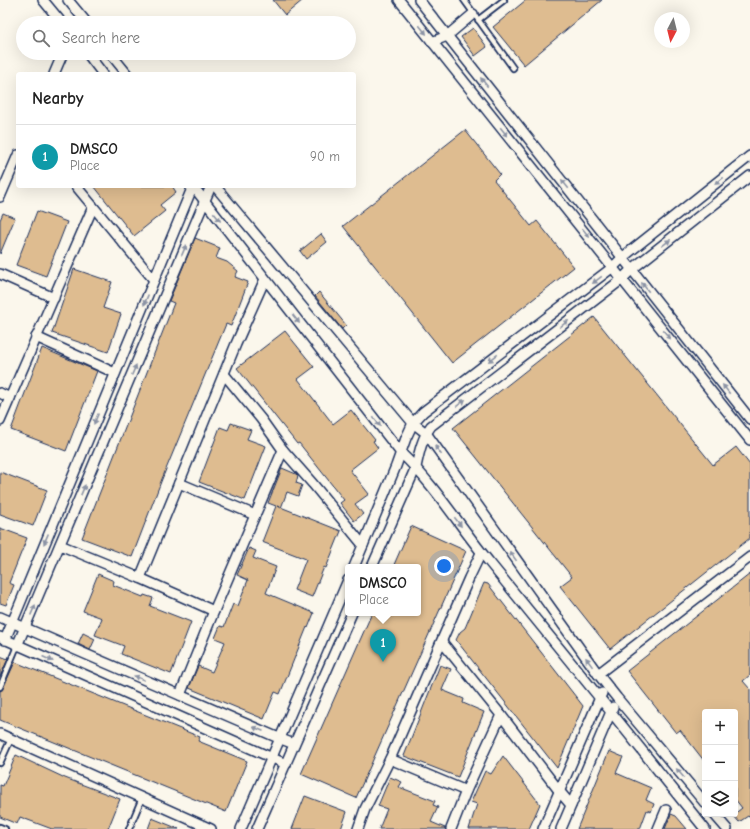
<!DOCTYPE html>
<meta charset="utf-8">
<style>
:root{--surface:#fff;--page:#f6f6f6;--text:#222;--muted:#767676;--line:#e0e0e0;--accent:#db2777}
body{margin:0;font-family:"Comic Neue",sans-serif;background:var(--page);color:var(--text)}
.controls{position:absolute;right:12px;bottom:12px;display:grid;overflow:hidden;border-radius:4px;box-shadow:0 4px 16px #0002}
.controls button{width:36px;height:36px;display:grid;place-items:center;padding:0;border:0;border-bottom:1px solid var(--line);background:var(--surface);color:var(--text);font:20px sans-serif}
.compass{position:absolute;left:654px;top:12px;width:36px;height:36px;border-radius:50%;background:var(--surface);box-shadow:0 4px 16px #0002;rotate:187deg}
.you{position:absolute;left:444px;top:566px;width:14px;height:14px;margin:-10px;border:3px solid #fff;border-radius:50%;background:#1a73e8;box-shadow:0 0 0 6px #1a73e833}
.badge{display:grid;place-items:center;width:26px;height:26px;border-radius:50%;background:var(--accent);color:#fff;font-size:13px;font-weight:700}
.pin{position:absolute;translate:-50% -33px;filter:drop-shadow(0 1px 2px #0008)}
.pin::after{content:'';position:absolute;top:21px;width:14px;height:12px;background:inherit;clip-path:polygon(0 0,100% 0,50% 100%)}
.popup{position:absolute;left:345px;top:564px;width:76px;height:52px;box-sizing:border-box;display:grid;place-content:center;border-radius:4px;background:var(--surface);filter:drop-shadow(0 1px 3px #0005);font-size:13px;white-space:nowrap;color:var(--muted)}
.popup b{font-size:15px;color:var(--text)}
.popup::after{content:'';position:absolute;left:50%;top:100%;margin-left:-8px;border:8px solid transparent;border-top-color:var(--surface)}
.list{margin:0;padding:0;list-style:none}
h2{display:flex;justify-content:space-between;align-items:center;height:52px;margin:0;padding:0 16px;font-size:17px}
h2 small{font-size:13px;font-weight:400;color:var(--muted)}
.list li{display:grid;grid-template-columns:26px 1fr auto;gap:12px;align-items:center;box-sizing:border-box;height:64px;padding:0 16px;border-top:1px solid var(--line)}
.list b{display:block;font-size:15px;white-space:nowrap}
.list p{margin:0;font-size:13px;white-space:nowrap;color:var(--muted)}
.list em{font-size:13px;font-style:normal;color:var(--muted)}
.icon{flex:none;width:22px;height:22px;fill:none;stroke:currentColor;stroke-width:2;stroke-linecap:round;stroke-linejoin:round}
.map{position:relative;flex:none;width:750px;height:829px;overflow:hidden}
.search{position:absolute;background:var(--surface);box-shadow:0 4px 16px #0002;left:16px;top:16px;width:340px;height:44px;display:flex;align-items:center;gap:10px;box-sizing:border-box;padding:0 14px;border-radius:22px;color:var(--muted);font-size:15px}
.panel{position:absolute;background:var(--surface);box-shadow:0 4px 16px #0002;left:16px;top:72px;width:340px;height:116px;border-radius:4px}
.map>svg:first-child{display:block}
.building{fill:#debc90;stroke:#1b2f5e}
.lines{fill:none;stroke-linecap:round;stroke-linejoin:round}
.lane-casing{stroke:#1b2f5e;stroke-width:8}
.street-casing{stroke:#1b2f5e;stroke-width:12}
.lane{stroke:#fbf7ec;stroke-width:4.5}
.street{stroke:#fbf7ec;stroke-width:9}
.oneway{fill:#8b93a5}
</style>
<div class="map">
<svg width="750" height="829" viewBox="0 0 750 829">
<rect width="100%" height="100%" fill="#fbf7ec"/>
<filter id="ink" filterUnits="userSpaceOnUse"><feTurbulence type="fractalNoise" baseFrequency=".025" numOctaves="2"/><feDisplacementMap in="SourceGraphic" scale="8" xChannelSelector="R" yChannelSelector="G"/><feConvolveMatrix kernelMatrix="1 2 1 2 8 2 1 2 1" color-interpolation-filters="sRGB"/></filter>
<g filter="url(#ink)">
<g class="building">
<polygon points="273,0 303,0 285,15"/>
<polygon points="526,0 602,0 524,65 493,27"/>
<polygon points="473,28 487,47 475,56 461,37"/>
<polygon points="465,130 500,174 494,180 531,226 537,221 574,267 452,363 343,226"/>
<polygon points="94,186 172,186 176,192 160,205 165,211 134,236"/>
<polygon points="37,211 67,222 46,276 16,265"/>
<polygon points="3,213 15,218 0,254 0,220"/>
<polygon points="321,234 327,242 306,259 300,251"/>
<polygon points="195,238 220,248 216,258 227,262 238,271 235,277 248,282 231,326 226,324 162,479 132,557 82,538 174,303 169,301"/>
<polygon points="74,269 112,282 103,308 121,314 108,352 52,333"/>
<polygon points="319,292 346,325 342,329 315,296"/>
<polygon points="594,317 713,465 736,447 750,465 750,538 610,649 560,586 572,577 453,428"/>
<polygon points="285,331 314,367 298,379 333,424 351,410 375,440 373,441 378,448 350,470 369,494 355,504 363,514 354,521 340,503 344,500 299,443 297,444 237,368"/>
<polygon points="42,348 97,371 66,451 11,430"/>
<polygon points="231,423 251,430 247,439 266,446 245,500 199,482 220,427 228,430"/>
<polygon points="282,468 296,474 298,476 296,483 302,485 298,496 287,492 281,508 278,506 341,531 326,568 324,567 312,597 294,590 306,559 262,542 276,506 268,503"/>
<polygon points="0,472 47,490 33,526 0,514"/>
<polygon points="411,526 466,551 356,798 301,774 372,613 418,613 418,567 393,567"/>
<polygon points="0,528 27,538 9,583 14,585 6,605 0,603"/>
<polygon points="249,548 256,551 253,558 276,567 266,593 314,613 308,628 307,627 280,694 275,692 264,719 189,688 198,666 212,672 225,642 215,638 220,626 224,627 233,604 238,606 248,580 237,575"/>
<polygon points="98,574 114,581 113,585 143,597 144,595 153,598 150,606 191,622 171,674 121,654 124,646 95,635 102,618 83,611"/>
<polygon points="750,574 750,675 743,681 750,689 750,818 748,816 739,822 733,815 742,808 735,799 735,712 705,712 705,762 680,730 676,733 627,671"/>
<polygon points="484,583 488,584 583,706 557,768 456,640 460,632 465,628"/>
<polygon points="83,633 95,639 90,650 78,644"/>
<polygon points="0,656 8,659 0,677"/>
<polygon points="15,662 200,737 198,741 247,761 226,812 0,720 0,691 3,688"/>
<polygon points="440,665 451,669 442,690 464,699 463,703 484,712 458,777 404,756"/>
<polygon points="609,751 623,757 616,773 651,788 646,800 654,804 651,812 647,810 640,829 577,829"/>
<polygon points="16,755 65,778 120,799 108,829 52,829 20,817 17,824 0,817 0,785 3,786"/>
<polygon points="503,756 540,804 529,829 469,829 477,804 471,802 485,771 491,774"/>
<polygon points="390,777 402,782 399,787 435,801 433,805 438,807 431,822 445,828 445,829 379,829 387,809 378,806"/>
<polygon points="305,796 347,812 341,829 292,829"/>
<polygon points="671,814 676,816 687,829 665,829"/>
<polygon points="152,818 179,829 148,829"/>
</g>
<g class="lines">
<g class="lane-casing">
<g id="lane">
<polyline points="464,0 513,68"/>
<polyline points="478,20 504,0"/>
<polyline points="0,687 17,646"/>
<polyline points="0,763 11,739"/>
<polyline points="0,827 5,829"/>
<polyline points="129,829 142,798"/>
</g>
</g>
<g class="street-casing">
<g id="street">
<polyline points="43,0 62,23"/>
<polyline points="68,0 87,23"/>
<polyline points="399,0 750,440"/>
<polyline points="419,0 750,419"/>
<polyline points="432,42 447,36 473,14"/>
<polyline points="87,53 103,74"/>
<polyline points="110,53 127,74"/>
<polyline points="54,74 63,53"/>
<polyline points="76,186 154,280"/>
<path d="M193 186 401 453C435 485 460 527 490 563 562 651 634 740 705 829"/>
<polyline points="215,186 413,423 426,433 598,674 617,698 705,803"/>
<polyline points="0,197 18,155"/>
<polyline points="0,274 54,298"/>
<polyline points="36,337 115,373"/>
<polyline points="224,374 261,419 283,450 313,484 363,545"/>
<polyline points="0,393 10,398"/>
<polyline points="0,421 93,207"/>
<polyline points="179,483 255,515"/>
<polyline points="60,545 140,578 214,611"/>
<polyline points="354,567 396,466 406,438 413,423 423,412 613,267 623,257 750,156"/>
<path d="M372 567 416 467C419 453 422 438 431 426L621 280 631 270 750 176"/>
<polyline points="140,578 236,344 265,279"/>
<polyline points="0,617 281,739 294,744"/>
<polyline points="0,637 286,764"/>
<polyline points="5,640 193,186"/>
<polyline points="442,642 501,715 560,792 571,805"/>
<polyline points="17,646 211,186"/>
<polyline points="598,674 750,557"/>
<polyline points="180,695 214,611 283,450"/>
<polyline points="0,734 211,829"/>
<polyline points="390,759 466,791"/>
<polyline points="714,814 727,829"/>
<polyline points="241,829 348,580"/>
<polyline points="257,829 352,613"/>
<polyline points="358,829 365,809 390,759 469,578 481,553"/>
<polyline points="451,829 466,791 501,715"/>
<polyline points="543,829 602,693"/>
<polyline points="561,829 613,707"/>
<polyline points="658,829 666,810"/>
</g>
</g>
<use href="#lane" class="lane"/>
<use href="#street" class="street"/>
</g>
<defs><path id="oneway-solid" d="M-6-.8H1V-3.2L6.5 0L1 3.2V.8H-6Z"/></defs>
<g class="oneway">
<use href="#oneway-solid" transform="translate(423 30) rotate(51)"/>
<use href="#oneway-solid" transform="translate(484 82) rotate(-128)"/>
<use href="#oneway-solid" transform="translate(504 132) rotate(51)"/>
<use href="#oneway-solid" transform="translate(719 181) rotate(142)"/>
<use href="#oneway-solid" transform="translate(565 184) rotate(-128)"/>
<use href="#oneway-solid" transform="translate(217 217) rotate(52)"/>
<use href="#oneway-solid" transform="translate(586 233) rotate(51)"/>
<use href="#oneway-solid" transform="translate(666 243) rotate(-38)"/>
<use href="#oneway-solid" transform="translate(184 250) rotate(-67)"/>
<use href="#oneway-solid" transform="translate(597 280) rotate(143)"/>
<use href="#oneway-solid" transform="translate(645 287) rotate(-128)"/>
<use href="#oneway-solid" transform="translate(146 300) rotate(113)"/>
<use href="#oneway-solid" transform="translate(296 319) rotate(52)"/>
<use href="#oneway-solid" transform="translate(564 324) rotate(-38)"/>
<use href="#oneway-solid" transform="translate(667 335) rotate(51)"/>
<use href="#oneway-solid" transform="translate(493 358) rotate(143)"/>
<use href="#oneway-solid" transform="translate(134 370) rotate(-67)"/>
<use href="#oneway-solid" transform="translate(726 389) rotate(-128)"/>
<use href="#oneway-solid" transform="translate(461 403) rotate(-38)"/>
<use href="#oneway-solid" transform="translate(96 419) rotate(113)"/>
<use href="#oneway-solid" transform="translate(377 422) rotate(52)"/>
<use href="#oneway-solid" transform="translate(438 450) rotate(-126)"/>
<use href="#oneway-solid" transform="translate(83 490) rotate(-67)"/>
<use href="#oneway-solid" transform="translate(458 522) rotate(53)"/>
<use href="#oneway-solid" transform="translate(46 539) rotate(113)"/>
<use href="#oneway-solid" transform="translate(513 556) rotate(-126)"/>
<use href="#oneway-solid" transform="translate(33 610) rotate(-67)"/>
<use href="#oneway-solid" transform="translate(48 659) rotate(24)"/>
<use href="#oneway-solid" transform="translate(589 662) rotate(-126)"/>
<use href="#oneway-solid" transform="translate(139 678) rotate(-157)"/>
<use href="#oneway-solid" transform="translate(258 729) rotate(-157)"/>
<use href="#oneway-solid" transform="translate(680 773) rotate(-130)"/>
</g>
</g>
</svg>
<div class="controls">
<button>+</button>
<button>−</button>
<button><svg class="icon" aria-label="layers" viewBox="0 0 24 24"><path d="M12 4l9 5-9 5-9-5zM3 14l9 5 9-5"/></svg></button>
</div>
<svg class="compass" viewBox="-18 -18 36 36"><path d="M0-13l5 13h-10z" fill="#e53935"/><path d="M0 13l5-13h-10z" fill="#767676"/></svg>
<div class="you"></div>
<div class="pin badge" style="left:383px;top:662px;background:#0f9aa8">1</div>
<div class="popup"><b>DMSCO</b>Place</div>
<div class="search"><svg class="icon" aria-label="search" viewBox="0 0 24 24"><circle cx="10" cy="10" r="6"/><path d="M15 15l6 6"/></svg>Search here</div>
<section class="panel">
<h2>Nearby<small></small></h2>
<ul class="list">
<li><span class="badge" style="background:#0f9aa8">1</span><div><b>DMSCO</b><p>Place</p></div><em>90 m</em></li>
</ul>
</section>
</div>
